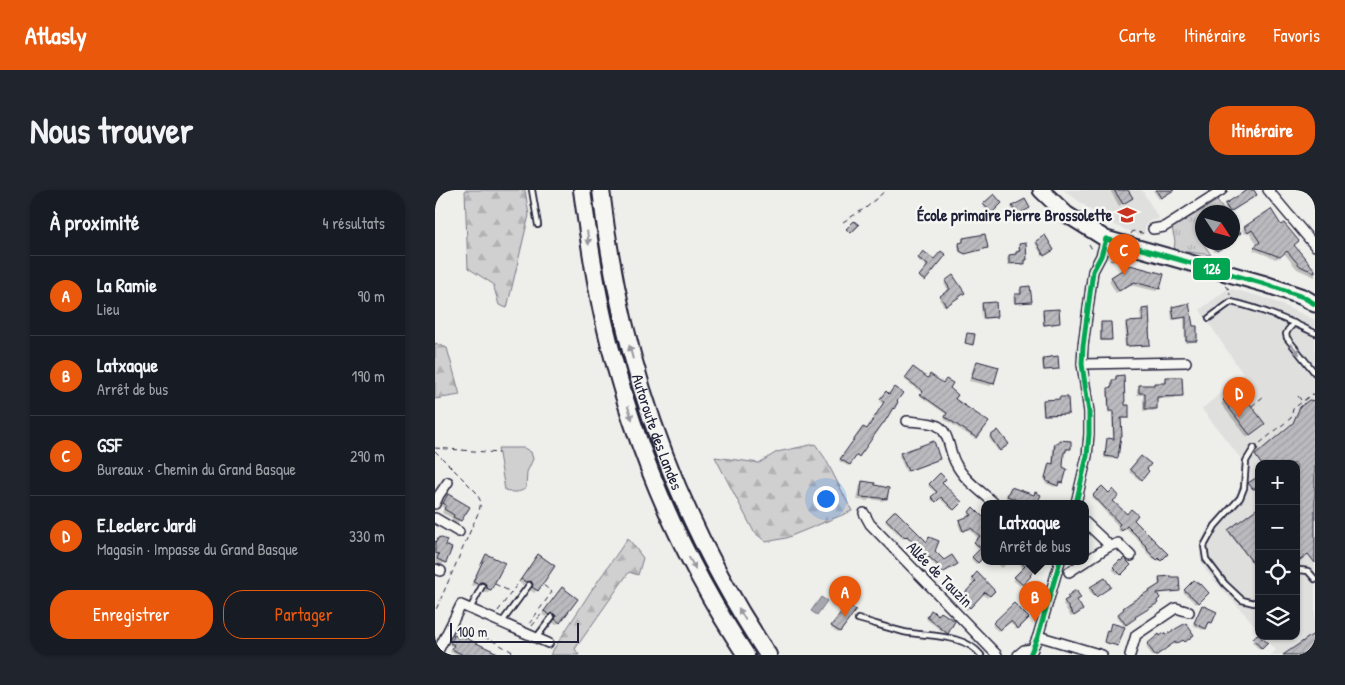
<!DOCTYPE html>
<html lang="fr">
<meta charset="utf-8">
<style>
:root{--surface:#171b24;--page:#20242c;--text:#f1f3f6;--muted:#9ea1a6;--line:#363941;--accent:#ea580c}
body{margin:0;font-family:"Patrick Hand",sans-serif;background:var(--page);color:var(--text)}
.controls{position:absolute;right:15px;bottom:15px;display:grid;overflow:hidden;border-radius:10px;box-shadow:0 1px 4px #0004}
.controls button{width:45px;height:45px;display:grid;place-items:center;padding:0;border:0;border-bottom:1px solid var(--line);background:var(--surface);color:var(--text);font:25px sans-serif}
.compass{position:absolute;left:760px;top:15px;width:45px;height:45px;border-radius:50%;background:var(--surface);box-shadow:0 1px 4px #0004;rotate:126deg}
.scale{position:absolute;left:15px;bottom:12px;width:129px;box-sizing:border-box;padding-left:5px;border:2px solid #22223b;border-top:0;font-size:14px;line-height:18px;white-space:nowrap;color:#22223b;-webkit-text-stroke:4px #f6f6f2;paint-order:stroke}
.you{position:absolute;left:390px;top:308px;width:18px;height:18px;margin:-12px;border:4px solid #fff;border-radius:50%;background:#1a73e8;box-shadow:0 0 0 8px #1a73e833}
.badge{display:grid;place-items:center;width:32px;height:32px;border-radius:50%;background:var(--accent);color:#fff;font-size:16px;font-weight:700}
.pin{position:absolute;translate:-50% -41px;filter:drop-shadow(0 1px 2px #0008)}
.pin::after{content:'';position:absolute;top:26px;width:18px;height:15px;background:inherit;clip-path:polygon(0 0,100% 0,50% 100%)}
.popup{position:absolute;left:546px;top:310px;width:108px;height:65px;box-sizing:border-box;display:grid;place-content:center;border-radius:10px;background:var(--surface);filter:drop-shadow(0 1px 4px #0005);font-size:16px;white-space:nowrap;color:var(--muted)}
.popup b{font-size:19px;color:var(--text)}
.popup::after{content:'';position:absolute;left:50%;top:100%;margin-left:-10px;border:10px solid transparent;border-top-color:var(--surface)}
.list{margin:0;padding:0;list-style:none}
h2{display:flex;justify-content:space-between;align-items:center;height:65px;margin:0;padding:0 20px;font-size:21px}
h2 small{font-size:16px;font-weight:400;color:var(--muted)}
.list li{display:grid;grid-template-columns:32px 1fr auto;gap:15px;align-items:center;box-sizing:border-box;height:80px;padding:0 20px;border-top:1px solid var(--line)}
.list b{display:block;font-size:19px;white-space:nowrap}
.list p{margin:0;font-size:16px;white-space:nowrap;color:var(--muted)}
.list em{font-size:16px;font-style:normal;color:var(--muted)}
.actions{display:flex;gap:10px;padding:15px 20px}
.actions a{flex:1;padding:11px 0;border:1px solid var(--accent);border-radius:20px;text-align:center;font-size:18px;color:var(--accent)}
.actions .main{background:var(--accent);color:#fff}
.icon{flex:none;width:28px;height:28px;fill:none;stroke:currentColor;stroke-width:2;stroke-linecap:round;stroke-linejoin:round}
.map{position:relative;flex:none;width:880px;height:465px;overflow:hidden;border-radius:20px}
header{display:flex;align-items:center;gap:30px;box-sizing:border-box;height:70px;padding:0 25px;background:var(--accent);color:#fff}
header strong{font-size:24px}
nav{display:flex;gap:28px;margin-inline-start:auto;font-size:18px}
.intro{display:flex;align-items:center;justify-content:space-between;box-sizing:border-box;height:120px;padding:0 30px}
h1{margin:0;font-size:35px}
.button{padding:12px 22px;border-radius:20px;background:var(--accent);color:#fff;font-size:18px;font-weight:700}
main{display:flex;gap:30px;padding:0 30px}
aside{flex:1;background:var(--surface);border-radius:20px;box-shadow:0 1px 4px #0004}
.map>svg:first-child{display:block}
.built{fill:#dfdfde}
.grass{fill:url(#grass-tufts);stroke:#797986}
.forest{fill:url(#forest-firs);stroke:#797986}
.park{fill:#d0d0d1;stroke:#797986}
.water{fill:#a7a7af;stroke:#727281}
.shadow{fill:#0003}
.building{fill:url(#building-hatch);stroke:#22223b}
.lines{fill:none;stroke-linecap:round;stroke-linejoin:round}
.lane-casing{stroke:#22223b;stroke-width:8}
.street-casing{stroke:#22223b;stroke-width:12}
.primary-casing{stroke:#22223b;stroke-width:19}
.highway-casing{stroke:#22223b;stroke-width:20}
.path{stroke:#22223b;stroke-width:1;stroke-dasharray:5 4;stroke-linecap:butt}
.lane{stroke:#f6f6f2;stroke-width:4.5}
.street{stroke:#f6f6f2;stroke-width:9}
.primary{stroke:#f6f6f2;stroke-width:15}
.highway{stroke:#f6f6f2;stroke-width:16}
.bus-1-casing{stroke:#f6f6f2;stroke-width:9}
.bus-1{stroke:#00a651;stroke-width:5}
.oneway{fill:#9797a0}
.labels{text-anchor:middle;stroke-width:5;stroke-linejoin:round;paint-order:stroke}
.poi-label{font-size:16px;font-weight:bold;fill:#22223b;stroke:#f6f6f2;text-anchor:end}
.street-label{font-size:16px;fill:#22223b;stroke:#f6f6f2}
.line-badge{stroke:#f6f6f2;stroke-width:2}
.badge-label{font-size:14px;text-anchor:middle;font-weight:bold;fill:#fff}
</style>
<header>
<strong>Atlasly</strong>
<nav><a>Carte</a><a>Itinéraire</a><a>Favoris</a></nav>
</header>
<div class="intro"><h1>Nous trouver</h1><a class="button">Itinéraire</a></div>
<main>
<aside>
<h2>À proximité<small>4 résultats</small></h2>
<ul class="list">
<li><span class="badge">A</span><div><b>La Ramie</b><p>Lieu</p></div><em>90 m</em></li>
<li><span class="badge">B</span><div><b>Latxaque</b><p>Arrêt de bus</p></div><em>190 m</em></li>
<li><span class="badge">C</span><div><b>GSF</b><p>Bureaux · Chemin du Grand Basque</p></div><em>290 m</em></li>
<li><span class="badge">D</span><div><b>E.Leclerc Jardi</b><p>Magasin · Impasse du Grand Basque</p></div><em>330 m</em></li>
</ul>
<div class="actions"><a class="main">Enregistrer</a><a>Partager</a></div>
</aside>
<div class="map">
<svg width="880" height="465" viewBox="0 0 880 465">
<defs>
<pattern id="grass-tufts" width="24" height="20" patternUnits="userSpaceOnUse" patternTransform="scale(1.25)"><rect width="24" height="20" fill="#d0d0d1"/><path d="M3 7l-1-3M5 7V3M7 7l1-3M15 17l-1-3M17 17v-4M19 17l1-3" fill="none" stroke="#b2b2b4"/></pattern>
<pattern id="forest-firs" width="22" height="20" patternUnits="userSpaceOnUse" patternTransform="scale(1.25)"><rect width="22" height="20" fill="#d0d0d1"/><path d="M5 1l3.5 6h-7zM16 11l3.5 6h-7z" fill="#b2b2b4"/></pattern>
<pattern id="building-hatch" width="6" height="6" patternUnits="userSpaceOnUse" patternTransform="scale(1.25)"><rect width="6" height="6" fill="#bbbbbf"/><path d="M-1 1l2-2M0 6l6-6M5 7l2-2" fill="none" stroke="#a0a0a5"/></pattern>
</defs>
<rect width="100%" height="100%" fill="#eeeeeb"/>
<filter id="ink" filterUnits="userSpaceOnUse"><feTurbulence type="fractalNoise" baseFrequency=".02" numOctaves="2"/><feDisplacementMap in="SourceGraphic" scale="10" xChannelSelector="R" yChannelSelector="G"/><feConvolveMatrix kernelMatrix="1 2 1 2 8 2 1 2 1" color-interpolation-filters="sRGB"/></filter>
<g filter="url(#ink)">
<g class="built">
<polygon points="629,0 707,0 724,29 715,31 712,33 710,37 710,42 706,46 679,35 658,22"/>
<polygon points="797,99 834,109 880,130 880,465 836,465 841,460 829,446 861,446 861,274 824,274 824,440 771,381 765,368 765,354 773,337 798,309 805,298 806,269 767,219 808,184 765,120 791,100"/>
</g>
<polygon class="grass" points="782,11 790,22 768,22 767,45 764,47 776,65 739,60 740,51 737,38"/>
<g class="forest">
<polygon points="30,0 90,0 94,25 72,118 64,115 58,94 33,78"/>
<polygon points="0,153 12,158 25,205 0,209"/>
<polygon points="380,254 390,268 417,321 351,348 331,352 319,342 280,267 324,273 342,262"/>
<polygon points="193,348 208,368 203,385 194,382 140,459 144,465 115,465 156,401"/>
</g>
<path class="park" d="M63 258H89L96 262 98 269 92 282 91 298C85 303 77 303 70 300Z"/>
<polygon class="water" points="386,407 392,411 382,425 376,421"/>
<g class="shadow">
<polygon points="675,0 692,0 696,8 684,16"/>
<polygon points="718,0 737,0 724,9"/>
<polygon points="814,0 818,0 819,6 793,22 789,17"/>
<polygon points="875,0 880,0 880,7"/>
<polygon points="559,6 566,13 554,24 548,16"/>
<polygon points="578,17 593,18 580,26 576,19"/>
<polygon points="835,21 858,55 880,82 880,87 862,79 849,63 841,69 818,60 823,55 814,42 810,44 807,40"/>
<polygon points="528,49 550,59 528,64 524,62 523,55 527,54 527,50"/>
<polygon points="602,52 615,62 607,66 600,53"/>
<polygon points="777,52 791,52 790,55 780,62 775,54"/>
<polygon points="584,55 591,69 589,71 589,73 587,75 573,75 572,68 583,63 583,57"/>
<polygon points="488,63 499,71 509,65 488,91 484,88 492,77 483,70"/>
<polygon points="727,85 724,98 721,101 695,95 681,103 674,91 677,88"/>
<polygon points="511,92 527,104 509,116 504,109 514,101 509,94"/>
<polygon points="586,98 595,112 594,113 579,114 578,107 580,105 585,105 584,100"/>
<polygon points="548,114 561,126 559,128 547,129 546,116"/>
<polygon points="753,115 761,151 759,152 750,153 749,128 737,130 736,120 737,118"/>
<polygon points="707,120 713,140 713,154 712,156 690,157 689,149 691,148 690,135 692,133 706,132 705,122"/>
<polygon points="608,122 624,132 622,134 608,136 607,123"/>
<polygon points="667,133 675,149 674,151 665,151 665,135"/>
<polygon points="608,169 623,178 621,180 608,181 607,171"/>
<polygon points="542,172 562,178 558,194 555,196 534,191 539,175"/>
<polygon points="477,180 513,199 541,248 540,249 509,229 512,225 485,206 487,203 470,190"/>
<polygon points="681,187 689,217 693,227 691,229 685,229 682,267 680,269 669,268 671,251 673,249 678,250 677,222 673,223 672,201 676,199 676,193 680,191 680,189"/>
<polygon points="731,189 746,205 744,208 721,209 721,218 719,221 708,221 708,205 702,205 702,199 704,197 717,197 719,194 729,194 729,191"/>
<polygon points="450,204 454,205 423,266 421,268 420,266 413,276 404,271 427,240 432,241 449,214 445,212"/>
<polygon points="625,208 632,223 631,225 608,226 607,213 609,211 623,210"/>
<polygon points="789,211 826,237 812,247 786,214"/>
<polygon points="555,247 570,256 563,261 554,248"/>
<polygon points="624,251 634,259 633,260 630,260 628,264 627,292 625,294 622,293 620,297 610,293 611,290 609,289 613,276 614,275 617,275 618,256"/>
<polygon points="466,264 503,269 501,271 471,282 464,266"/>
<polygon points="707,268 710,279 713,281 705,290 694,282"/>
<polygon points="505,284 505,293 525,312 517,320 504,308 499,312 496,310 502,304 493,296"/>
<polygon points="428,292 451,308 448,311 434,309 433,311 422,310 425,295"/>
<polygon points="576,298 598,306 600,304 604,305 601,313 580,313 570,309 573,301"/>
<polygon points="667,298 677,311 731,364 724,371 721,369 719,370 711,362 712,361 705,354 706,353 690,337 685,342 682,339 684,337 657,307"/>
<polygon points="13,305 33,317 22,334 16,330 17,328 7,323 9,318 6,316"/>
<polygon points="538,319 550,337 550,364 541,374 536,369 545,360 539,354 544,349 534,339 526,341 523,333 536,327 533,324"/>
<polygon points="824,319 824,382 793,342"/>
<polygon points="459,322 492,353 494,349 498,361 509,371 520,375 505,384 501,380 503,378 492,367 489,370 482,363 484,361 471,347 468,349 450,331"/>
<polygon points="4,348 8,356 10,372 7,375 0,372 0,353"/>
<polygon points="52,366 68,374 55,400 52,403 48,401 48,397 45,395 41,395 39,396 36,395 49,369"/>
<polygon points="101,369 102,400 99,403 95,400 95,397 93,394 87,395 84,392"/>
<polygon points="560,371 574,371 567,378"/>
<polygon points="590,371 594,371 601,377 593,385 595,386 585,396 578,390 589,379 585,375"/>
<polygon points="685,372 694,375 683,385 677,379"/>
<polygon points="542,384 558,401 552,408 547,403 532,420 523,412 539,395 536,391"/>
<polygon points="725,388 744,400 742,402 721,404 698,430 689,436 682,426 688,421 687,420 689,419 724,397 723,390"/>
<polygon points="759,391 773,403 761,414 748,402"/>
<polygon points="656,398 673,399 659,407 654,400"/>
<polygon points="124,401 124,432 121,435 118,433 118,429 116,426 112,426 110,427 107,424"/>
<polygon points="633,407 641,411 645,421 636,427 628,414 633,410 632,408"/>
<polygon points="579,415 592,428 581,439 574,431 563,441 557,436"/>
<polygon points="410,417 420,421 408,439 403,443 396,438"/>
<polygon points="766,418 776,432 774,434 772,433 768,440 758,435"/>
<polygon points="495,423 503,427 512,443 511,444 491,429"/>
<polygon points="20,446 51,465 22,465 15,462 18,457 14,455"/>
<polygon points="724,446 730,447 756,446 747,452 746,450 739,455 738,453 721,465 717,465 711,457"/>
<polygon points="823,446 831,453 825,460 817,452"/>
</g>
<g class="building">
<polygon points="679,0 693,0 698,8 688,14"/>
<polygon points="721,0 739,0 726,8"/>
<polygon points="812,0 819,0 822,5 795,22 790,14"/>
<polygon points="559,4 567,13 557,23 548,14"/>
<polygon points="590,9 595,18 582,25 577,16"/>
<polygon points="836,19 846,35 849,33 864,51 859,55 880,80 880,83 865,76 852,61 845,67 819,57 825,52 817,40 813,43 809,37"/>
<polygon points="798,30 806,43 798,48"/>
<polygon points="419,31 424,35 416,43 411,39"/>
<polygon points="550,44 553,58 530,64 525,61 524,53 528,52 528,48"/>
<polygon points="610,45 619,60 609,66 601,51"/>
<polygon points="777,52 796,52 782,61"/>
<polygon points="591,53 592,70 590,70 590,74 574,73 574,65 581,64 581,62 585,61 584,54"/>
<polygon points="488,61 499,69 506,61 511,65 490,91 484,86 493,75 483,68"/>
<polygon points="695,75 729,84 725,99 699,92 684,101 676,87"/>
<polygon points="518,85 530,103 511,116 505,106 515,99 510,91"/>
<polygon points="595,96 597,112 580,113 580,104 586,104 586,97"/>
<polygon points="561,112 562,127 549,128 547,113"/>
<polygon points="754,113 758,136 762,136 762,151 751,151 751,127 739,129 737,117"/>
<polygon points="714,118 715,139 714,139 715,155 691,156 691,146 693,146 691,132 708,131 707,119"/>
<polygon points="624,119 625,133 609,135 608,120"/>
<polygon points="666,132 676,132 677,150 666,150"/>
<polygon points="532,143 540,144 538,155 530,153"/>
<polygon points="623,166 624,179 609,180 608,168"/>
<polygon points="542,171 564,177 559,194 536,188"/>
<polygon points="478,177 493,188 495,184 508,193 511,189 518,193 515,198 523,205 520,209 554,232 542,248 510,227 512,223 485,204 488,201 470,188"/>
<polygon points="689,185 690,215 694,215 694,228 686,228 687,246 686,246 683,268 670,266 672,248 679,249 678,221 674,221 673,198 677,197 677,190 681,190 681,186"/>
<polygon points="731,187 747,187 748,206 722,207 722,219 710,219 710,203 704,203 704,195 719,195 719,193 731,193"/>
<polygon points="459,197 468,203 462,211 463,212 459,219 458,218 449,233 448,233 424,267 422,265 415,275 405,269 428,237 432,239 449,212 445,209 451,201 454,204"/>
<polygon points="803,198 830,234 815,245 788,210"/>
<polygon points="624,207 633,207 634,224 609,225 608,210 625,209"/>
<polygon points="874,210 880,211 880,373 873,364 861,373 861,274 826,274 820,265 858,233 865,217"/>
<polygon points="563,240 574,254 565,261 555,246"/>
<polygon points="624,250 636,251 636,259 631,259 631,262 629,262 628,277 632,279 628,293 624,292 623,296 611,291 612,288 610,288 614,273 618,274 620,253 624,253"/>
<polygon points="499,251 505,269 473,281 465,263"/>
<polygon points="706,266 716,274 712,279 714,281 707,290 695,279"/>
<polygon points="505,283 511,289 507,293 527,312 519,320 506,307 501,312 496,307 502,302 494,294"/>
<polygon points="824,286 824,298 818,299 813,293"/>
<polygon points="427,291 440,293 440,295 454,298 452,309 437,307 437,308 425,307"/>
<polygon points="667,296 674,303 678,299 684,306 678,311 692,324 696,319 703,325 699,330 733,364 726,371 723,368 722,370 712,360 713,358 706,351 707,351 692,336 687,341 683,336 685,334 658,305"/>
<polygon points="576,297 599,305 600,302 606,305 602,313 585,313 581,312 582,310 572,306"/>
<polygon points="13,304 35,317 26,331 18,327 19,325 9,319 11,315 8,313"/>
<polygon points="538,317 550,329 550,362 539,352 545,346 536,338 528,341 524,330 537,325 534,322"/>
<polygon points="824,317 824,381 793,340"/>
<polygon points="459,321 461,321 492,352 494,347 504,351 500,361 509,370 517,365 523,374 507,383 502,378 504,376 494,367 492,369 483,361 485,359 472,346 470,348 451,329"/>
<polygon points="4,347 12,350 10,355 17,358 11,373 2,369 4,364 0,363 0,351 1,352"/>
<polygon points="545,359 550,364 550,366 543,373 537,367"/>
<polygon points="51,364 70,373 56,400 51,398 51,394 48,392 45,392 43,394 38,392"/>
<polygon points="103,364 120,376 103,401 97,397 98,394 96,391 91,392 86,389"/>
<polygon points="689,368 696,375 686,385 678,377 685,370 686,371"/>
<polygon points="584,371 596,371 603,377 595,385 596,386 588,395 579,387 590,376"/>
<polygon points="542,382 560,401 555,406 550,402 535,418 525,408 541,391 537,388"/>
<polygon points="736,386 736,387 744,387 745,401 722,403 725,408 722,411 723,413 700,427 701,428 691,435 683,424 689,419 688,418 698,411 725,394 724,387"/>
<polygon points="670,388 676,397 661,407 655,397"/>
<polygon points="759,390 765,395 766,394 774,403 764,413 749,400"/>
<polygon points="127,397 143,409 125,433 120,429 121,426 119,424 116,423 114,425 109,421"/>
<polygon points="641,400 646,408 642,410 648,420 639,426 629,411 634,408 632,406"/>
<polygon points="579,413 594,428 583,439 576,431 565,440 558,433"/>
<polygon points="412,414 421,420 405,442 396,436"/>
<polygon points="767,415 782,422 777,433 774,432 771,439 759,433"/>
<polygon points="496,420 503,425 506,422 520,431 513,444 492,427"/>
<polygon points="676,433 690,437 683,456 669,452 672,440 674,441"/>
<polygon points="751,433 759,445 750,452 748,450 741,454 740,452 722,465 720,465 712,454 724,444 725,446 729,443 730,445"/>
<polygon points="880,443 880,465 848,465"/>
<polygon points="24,444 37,451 67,465 28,465 17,459 19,455 15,453 18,448 19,445 23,447"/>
<polygon points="822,444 833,453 827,459 818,449"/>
</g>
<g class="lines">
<g class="lane-casing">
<g id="lane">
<polyline points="97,0 103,35"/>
<path d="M774 128 796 112C825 118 853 130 880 143"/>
<polyline points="859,133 853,140 851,144 852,148 880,183"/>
<polyline points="819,258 811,271 809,298 805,308 780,336 769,356 771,369 790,394 807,410 819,413 824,409"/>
<polyline points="861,383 865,380 873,381 880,389"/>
<polyline points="35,419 47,396"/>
<path d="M423 429C438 433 453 438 469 442 494 447 528 443 546 465"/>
<polyline points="67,432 94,395"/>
<polyline points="101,448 117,427"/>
</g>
</g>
<g class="street-casing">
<g id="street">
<polyline points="833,0 880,56"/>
<polyline points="718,39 729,37 787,0"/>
<polyline points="647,174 751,172"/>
<path d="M472 231C481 232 497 232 503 236 515 243 514 263 521 274 529 290 546 301 559 313"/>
<polyline points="641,313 652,266 654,244 654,222 647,174 648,156 658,81 666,66 671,49"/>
<polyline points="0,314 4,305 13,292"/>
<polyline points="429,323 435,334 562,465"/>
<polyline points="0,328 24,342"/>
<polyline points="673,357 683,353 696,366"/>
<polyline points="0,379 6,381"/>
<polyline points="634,382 673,357 671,352 650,332"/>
<polyline points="603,446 667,465"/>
<polyline points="1,465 26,415 113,453"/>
<polyline points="583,465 589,460 598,459"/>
<polyline points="595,465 603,446 625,371"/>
<polyline points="695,465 701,445 741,418 754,422"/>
</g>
</g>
<g class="primary-casing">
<polyline id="primary" points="606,0 631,24 671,49 830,94 868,107 880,114"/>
</g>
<g class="highway-casing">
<g id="highway">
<path d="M147 0C153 44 159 88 169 131 196 249 244 364 311 465"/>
<path id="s1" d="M166 0C185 168 239 324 333 465"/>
</g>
</g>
<g class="path">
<polyline points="408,32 432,17 451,0"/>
<polyline points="696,44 698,41 711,44"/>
<polyline points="654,54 658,61"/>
<polyline points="675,70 676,70 685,66"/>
<polyline points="790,96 794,99 795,105"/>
<polyline points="863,206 869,214"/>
<polyline points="817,216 829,206"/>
<polyline points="825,253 856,228 858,219 877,204 880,205"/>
<polyline points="0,258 64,263"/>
<polyline points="0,261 41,302 46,312 44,321 0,422"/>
<polyline points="60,394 76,402"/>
<polyline points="63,421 86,389"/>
<polyline points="94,434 117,402 107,394"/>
<polyline points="97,436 109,421"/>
<polyline points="24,437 56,450 83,465"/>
</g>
<use href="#lane" class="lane"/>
<use href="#street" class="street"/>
<use href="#primary" class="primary"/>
<use href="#highway" class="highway"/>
<g class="bus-1-casing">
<g id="bus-1">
<polyline points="671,49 830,94 868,107 880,114"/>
<polyline points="641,313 652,266 654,244 654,222 647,174 648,156 658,81 666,66 671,49"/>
<polyline points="595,465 603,446 625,371"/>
</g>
</g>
<use href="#bus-1" class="bus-1"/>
</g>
<defs><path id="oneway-solid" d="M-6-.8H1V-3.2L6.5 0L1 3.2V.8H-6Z" transform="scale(1.25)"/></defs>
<g class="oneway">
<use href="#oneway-solid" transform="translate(153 48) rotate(83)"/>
<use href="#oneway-solid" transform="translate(860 159) rotate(52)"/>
<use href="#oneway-solid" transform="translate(196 162) rotate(-105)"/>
<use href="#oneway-solid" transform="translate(195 223) rotate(72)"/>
<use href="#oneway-solid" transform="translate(257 373) rotate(62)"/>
<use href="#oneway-solid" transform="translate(307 424) rotate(-120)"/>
</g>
</g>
<defs>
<g id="school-bare" transform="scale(1.5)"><path d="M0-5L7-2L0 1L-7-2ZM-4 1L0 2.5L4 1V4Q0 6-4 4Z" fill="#c8321e" stroke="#f6f6f2" stroke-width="2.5" paint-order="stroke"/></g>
</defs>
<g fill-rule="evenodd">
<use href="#school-bare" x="692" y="25"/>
</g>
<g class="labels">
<g class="poi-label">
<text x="677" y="31">École primaire Pierre Brossolette</text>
</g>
<g class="street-label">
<text dy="6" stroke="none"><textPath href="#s1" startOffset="249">Autoroute des Landes</textPath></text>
<text transform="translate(505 384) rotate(45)" y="6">Allée de Tauzin</text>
</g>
</g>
<rect class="line-badge" x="757" y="67" width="39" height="24" rx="5" fill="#00a651"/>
<g class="badge-label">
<text x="777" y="84">126</text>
</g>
</svg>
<div class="controls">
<button>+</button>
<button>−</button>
<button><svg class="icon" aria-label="locate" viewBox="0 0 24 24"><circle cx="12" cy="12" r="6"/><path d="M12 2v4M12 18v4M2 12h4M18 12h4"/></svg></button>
<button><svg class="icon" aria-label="layers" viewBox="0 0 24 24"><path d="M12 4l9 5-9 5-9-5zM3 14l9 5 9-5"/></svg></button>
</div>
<svg class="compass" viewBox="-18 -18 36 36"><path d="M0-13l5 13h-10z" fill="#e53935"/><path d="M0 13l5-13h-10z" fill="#9ea1a6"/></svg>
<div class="scale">100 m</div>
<div class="you"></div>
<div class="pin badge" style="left:410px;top:427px">A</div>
<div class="pin badge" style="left:600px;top:432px">B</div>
<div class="popup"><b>Latxaque</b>Arrêt de bus</div>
<div class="pin badge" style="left:689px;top:85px">C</div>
<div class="pin badge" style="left:804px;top:228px">D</div>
</div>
</main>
